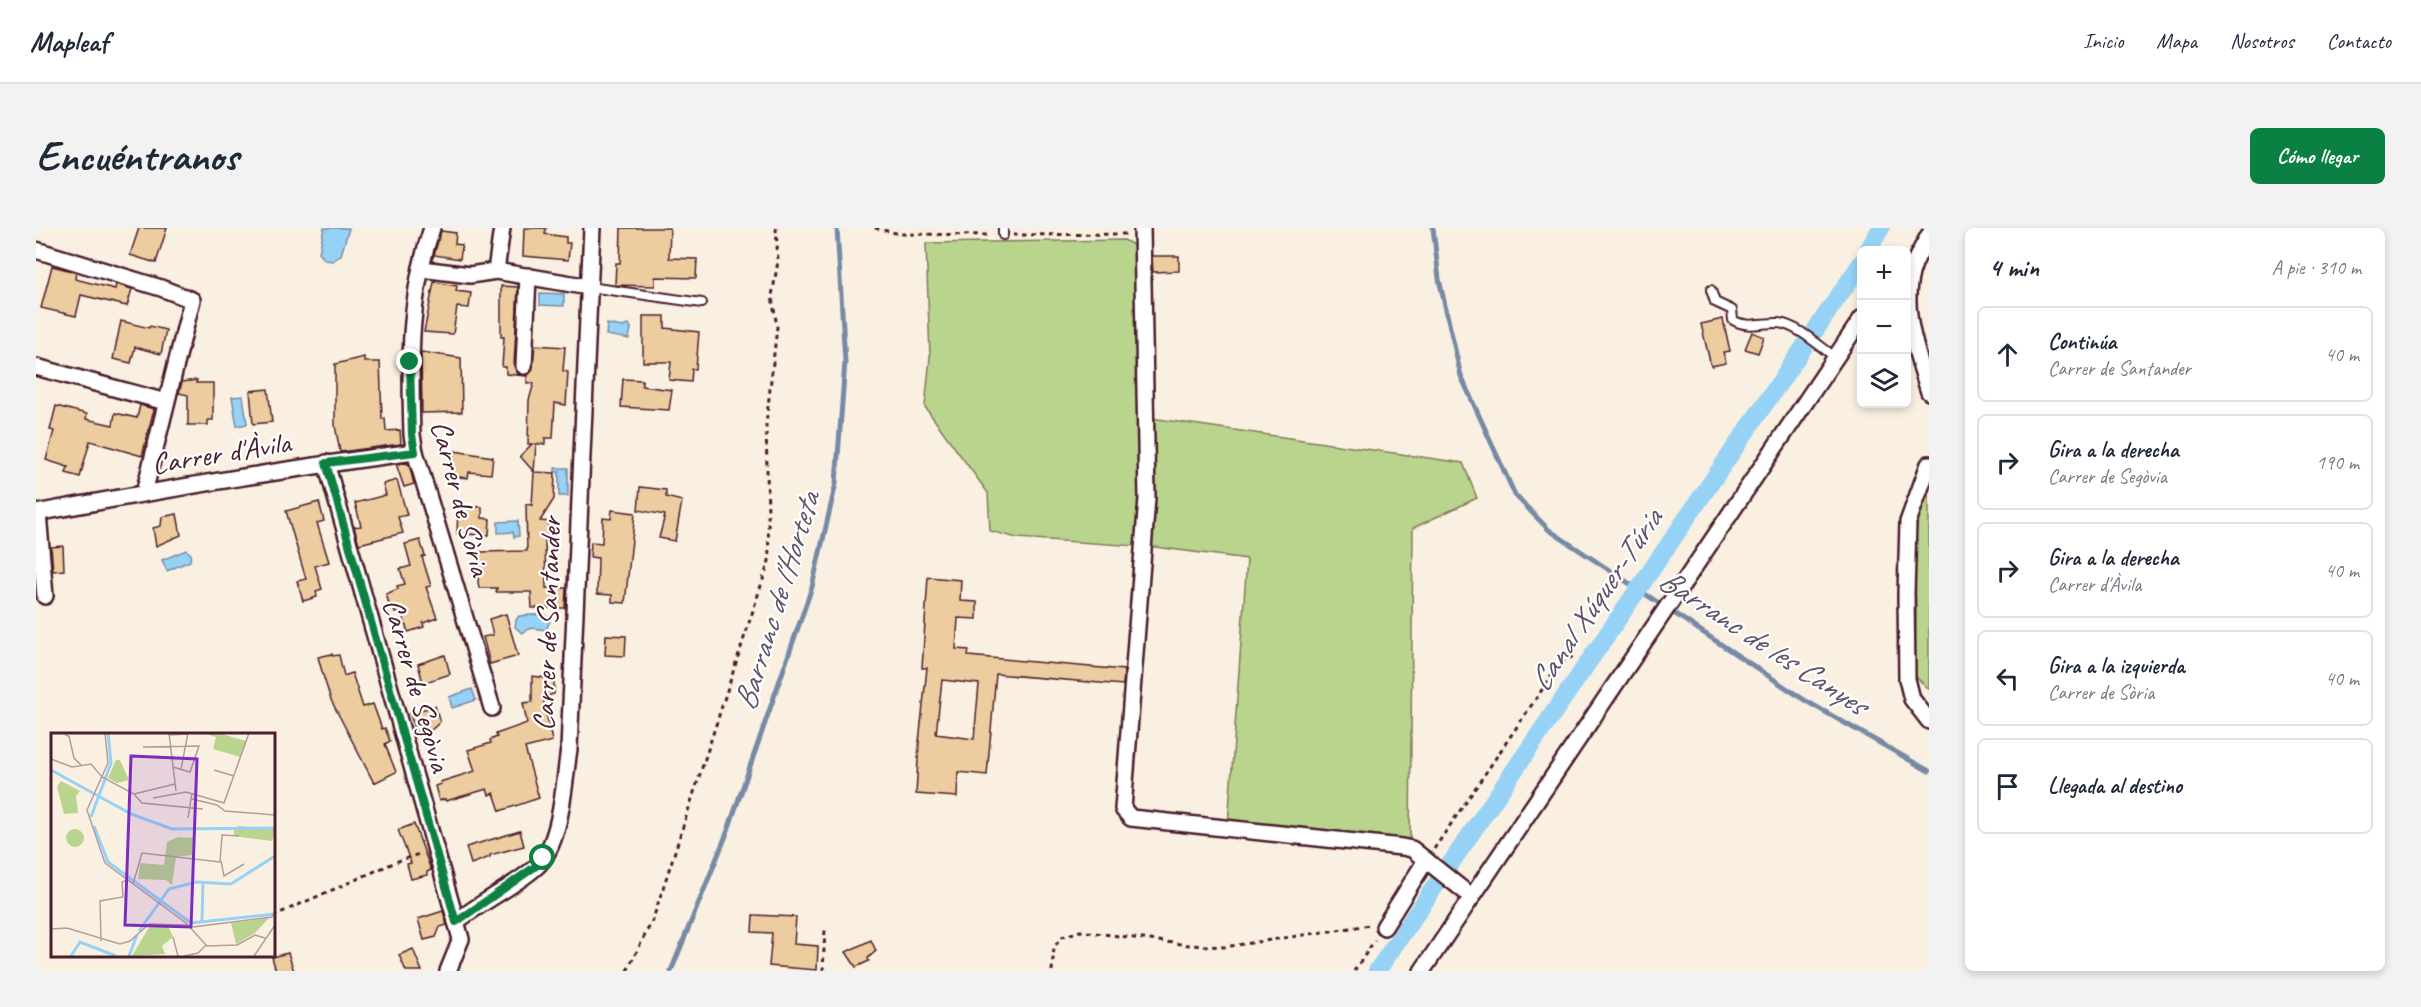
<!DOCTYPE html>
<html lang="es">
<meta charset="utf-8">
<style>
:root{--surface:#fff;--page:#f2f2f3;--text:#1f2937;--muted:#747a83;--line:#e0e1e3;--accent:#0b8043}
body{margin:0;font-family:Caveat,sans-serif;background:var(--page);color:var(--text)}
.controls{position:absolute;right:18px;top:18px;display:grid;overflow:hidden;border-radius:9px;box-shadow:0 3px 9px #0003}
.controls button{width:54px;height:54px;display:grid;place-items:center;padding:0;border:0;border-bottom:2px solid var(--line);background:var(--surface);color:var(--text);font:30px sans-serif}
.stop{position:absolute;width:18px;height:18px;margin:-14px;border:4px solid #0b8043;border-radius:50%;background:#fff}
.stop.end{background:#0b8043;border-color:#fff;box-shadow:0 2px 6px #0008}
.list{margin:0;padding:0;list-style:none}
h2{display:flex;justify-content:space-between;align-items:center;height:78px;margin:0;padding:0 24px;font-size:26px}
h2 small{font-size:20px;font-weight:400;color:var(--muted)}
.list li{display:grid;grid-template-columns:39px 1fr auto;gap:18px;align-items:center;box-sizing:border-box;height:96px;margin:0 12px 12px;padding:0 12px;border:2px solid var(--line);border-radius:9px}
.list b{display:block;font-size:22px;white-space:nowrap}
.list p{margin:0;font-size:20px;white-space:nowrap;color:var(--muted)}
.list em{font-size:20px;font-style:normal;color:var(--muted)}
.icon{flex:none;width:33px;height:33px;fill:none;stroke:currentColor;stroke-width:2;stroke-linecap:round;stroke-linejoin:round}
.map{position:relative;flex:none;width:1893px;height:743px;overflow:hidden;border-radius:9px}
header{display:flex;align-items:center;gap:36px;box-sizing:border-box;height:84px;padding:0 30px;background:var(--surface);border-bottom:2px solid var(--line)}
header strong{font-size:28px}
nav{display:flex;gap:33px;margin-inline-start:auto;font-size:21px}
.intro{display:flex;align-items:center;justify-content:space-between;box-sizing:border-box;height:144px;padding:0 36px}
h1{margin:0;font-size:42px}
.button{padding:15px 27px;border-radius:9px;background:var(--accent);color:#fff;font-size:21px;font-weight:700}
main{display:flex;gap:36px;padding:0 36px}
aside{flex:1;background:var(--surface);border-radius:9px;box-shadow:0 3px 9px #0003}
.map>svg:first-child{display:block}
.green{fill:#b9d48c;stroke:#827a5c;stroke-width:1.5}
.water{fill:#95d2f6;stroke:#778aa5;stroke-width:1.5}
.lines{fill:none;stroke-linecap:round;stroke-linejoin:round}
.stream{stroke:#778aa5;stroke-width:5}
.canal{stroke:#95d2f6;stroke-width:18}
.building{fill:#edcc9f;stroke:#4a1f2b;stroke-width:1.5;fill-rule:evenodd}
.service-casing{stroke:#4a1f2b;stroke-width:12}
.minor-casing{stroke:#4a1f2b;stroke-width:20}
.path{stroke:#4a1f2b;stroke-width:3;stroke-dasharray:4.5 4.5;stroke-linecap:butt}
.service{stroke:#fff;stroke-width:8}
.minor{stroke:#fff;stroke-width:15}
.route{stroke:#0b8043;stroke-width:8}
.labels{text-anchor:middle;stroke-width:4.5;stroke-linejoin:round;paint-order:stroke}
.street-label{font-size:30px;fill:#4a1f2b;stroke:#fff}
.water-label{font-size:32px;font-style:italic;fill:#605568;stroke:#fff}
.inset-river{fill:none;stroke:#95d2f6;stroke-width:3}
.inset-road{fill:none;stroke:#b49c99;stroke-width:1.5}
.view{fill:#7b2cbf;fill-opacity:0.15;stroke:#7b2cbf;stroke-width:3}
.inset-edge{fill:none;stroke:#4a1f2b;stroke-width:3}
</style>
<header>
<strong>Mapleaf</strong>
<nav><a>Inicio</a><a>Mapa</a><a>Nosotros</a><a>Contacto</a></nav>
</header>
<div class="intro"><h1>Encuéntranos</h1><a class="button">Cómo llegar</a></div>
<main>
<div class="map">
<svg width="1893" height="743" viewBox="0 0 1893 743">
<rect width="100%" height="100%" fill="#faf0e2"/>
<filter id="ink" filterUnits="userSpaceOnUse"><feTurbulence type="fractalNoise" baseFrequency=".0167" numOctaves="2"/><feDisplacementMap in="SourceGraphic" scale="12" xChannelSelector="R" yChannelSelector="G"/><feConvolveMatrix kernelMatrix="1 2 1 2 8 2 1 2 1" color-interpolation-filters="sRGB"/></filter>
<g filter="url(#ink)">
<g class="green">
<polygon points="1088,12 1103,20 1106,270 1102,318 981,310 954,303 952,265 889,179 894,129 890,15"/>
<polygon points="1115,190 1427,235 1441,270 1377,300 1374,612 1192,596 1211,331 1112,318"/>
<path d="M1893 259V461L1879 448C1879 425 1880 401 1880 378 1879 338 1874 296 1893 259Z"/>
</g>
<g class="water">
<polygon points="288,0 313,0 305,27 297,33 289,32 283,25"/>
<polygon points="504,65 528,66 528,78 504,77"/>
<polygon points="571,96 587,99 593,96 595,100 593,111 570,107"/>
<polygon points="207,168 211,196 201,198 196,169"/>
<polygon points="519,240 532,240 532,268 523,268 523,244 519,244"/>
<polygon points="482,293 483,308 478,309 477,304 462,305 462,294"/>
<polygon points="150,322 155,326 154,333 131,343 126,332"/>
<polygon points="508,386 514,393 510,402 495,400 486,405 479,399 480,392 483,388"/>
<polygon points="436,461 440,472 416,480 413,469"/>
</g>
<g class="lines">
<g class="stream">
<polyline points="1397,0 1403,51 1425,148 1479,267 1513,302 1770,473 1893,543"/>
<polyline points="635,743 691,605 776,359 800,255 809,134 801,0"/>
</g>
<g class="canal">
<polyline points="1832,22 1845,0"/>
<polyline points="1341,743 1826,34"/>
</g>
</g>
<g class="building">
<polygon points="103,0 131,0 120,35 94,27"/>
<polygon points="488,0 510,0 509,6 530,9 530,15 534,15 532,32 487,28"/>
<polygon points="585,0 634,0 633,30 661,31 660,50 619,49 619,58 579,57 580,35 584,35"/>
<polygon points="405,3 420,5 419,16 426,17 424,31 398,27"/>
<polygon points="1116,28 1143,28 1143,43 1117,44"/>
<polygon points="16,38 40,44 39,51 79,61 80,56 96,61 91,78 45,67 40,88 5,80"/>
<polygon points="398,54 421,58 420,63 435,65 433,80 421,79 417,106 388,104"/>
<polygon points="465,58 482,59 478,138 482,146 492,147 496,143 499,117 529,119 527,143 532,144 530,177 519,175 517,210 509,210 509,216 500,216 498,244 519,245 518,271 504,293 513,294 511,313 509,313 510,360 530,360 529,380 496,380 495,364 460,364 461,360 443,360 442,354 443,324 491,323 490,276 496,277 498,244 484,228 496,216 492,216 493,172 498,155 491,155 491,148 470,146 470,139 466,139 468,109 465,109"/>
<polygon points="607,88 629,88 629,100 663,104 660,141 656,141 655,154 633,152 635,134 607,134"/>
<polygon points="1687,91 1694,123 1687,124 1690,135 1675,138 1665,96"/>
<polygon points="85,93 113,100 114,98 130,102 125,126 99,119 95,135 77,131"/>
<polygon points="1716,104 1728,109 1722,125 1709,121"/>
<polygon points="385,124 425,130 426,184 386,185"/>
<polygon points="328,129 328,134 344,134 346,191 349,190 350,203 364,202 365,216 304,224 299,197 299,136"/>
<polygon points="587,151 606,152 606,158 636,162 633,182 585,179"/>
<polygon points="161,152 160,155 177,155 177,192 172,192 172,197 152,197 152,167 143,165 146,154"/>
<polygon points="232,161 236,194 217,196 214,163"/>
<polygon points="104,177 118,181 106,228 54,213 44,249 30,245 32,239 10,232 18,203 14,202 20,178 51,186 50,191 77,197 79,185 101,190"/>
<polygon points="418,223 457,229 455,246 433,244 432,250 414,248"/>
<polygon points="368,235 373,236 378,256 368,259 360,236"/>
<polygon points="361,252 371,287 362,289 367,305 323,316 318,299 325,298 319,275 350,267 347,256"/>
<polygon points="604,259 630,262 630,269 646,273 639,313 623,310 629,287 602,282"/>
<polygon points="283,274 288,293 281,295 293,334 279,338 286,361 280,363 281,369 267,373 261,353 270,351 250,283"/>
<polygon points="422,278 446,279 446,290 454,291 453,307 421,306"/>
<polygon points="576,282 599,285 589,375 576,374 576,367 561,366 562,330 554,329 555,314 566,315 567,290 575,291"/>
<polygon points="141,286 145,307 120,318 117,300 125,298 126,289"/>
<polygon points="384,312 389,328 386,329 395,358 390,359 401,390 387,395 388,399 372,404 365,383 359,385 357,378 354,379 350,366 362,361 361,358 369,356 364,341 375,338 369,316"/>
<polygon points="27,318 28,342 17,343 15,319"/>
<path d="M892 349 925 352 924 373 941 374V391L922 390 920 421 933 422 932 428 1088 442 1087 457 960 446 951 547 922 544 921 569 880 566 883 514 891 440H886ZM906 452 943 456 938 511 900 506Z"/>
<polygon points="470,386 482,428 454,436 447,409 457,407 453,391"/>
<polygon points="570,407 590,408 589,428 569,427"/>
<polygon points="296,426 296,428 303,427 308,448 316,445 327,479 337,476 346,501 349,500 354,513 349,516 360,544 338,555 295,472 287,447 282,429"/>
<polygon points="409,427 414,446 387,455 382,436"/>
<polygon points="496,448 518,451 518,466 507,469 516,513 489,520 503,570 464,583 458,565 453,567 451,561 410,573 409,571 403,573 399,558 405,556 404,554 439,543 432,522 455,515 454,512 461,509 460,506 491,495 487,475 496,474"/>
<polygon points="399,478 404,494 393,504 379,504 374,485"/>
<polygon points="378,596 395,642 391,644 391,647 375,651 371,636 375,635 362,602"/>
<polygon points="484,603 488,618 454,627 454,629 435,636 430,619"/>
<polygon points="407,683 411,697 404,699 400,709 388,712 382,691"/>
<polygon points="717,687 760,689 758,716 782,718 781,742 733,738 736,705 716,704"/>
<polygon points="835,712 840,723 832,730 833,733 820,739 810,724"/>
<polygon points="377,721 386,743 370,743 363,727"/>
<polygon points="252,725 258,743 240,743 236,729"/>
</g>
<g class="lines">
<g class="service-casing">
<g id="service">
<polyline points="967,0 967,7"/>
<polyline points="553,59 666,75"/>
<path d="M1675 62 1679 74 1696 82 1697 92C1711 101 1727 94 1743 95 1763 98 1783 118 1799 129"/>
</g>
</g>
<g class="minor-casing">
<g id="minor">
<path d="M396 0C372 70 374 134 376 207L379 224 456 480"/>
<polyline points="1106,0 1111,270 1087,581 1095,590 1366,619 1376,621 1436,669"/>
<path d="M1893 7C1888 17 1882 26 1878 36 1862 77 1881 124 1893 164"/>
<polyline points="0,22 125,60 156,72 108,265"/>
<polyline points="385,41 434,47 460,43 553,59"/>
<polyline points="460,43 466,0"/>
<polyline points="488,138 492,48"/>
<polyline points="0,139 130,174"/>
<polyline points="290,235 425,711 412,743"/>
<polyline points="1893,236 1872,294 1870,366 1871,451 1876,471 1893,493"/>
<path d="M0 285C126 262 252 240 379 224"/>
<polyline points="2,285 9,368"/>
<path d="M420 694C445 674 477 659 500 639 526 616 528 553 533 521L556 0"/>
<polyline points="1348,699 1390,632"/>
<polyline points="1386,743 1826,90"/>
</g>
</g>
<g class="path">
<polyline points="839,0 864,6 955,7"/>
<polyline points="977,7 1090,6"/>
<polyline points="1398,621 1518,444 1529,432 1538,428"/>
<polyline points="237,688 362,633 386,625"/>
<polyline points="591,743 617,691 733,333 730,196 741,99 736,68 742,33 740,0"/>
<polyline points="787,743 789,701"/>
<polyline points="1016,743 1018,719 1026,709 1044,703 1153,717 1188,719 1334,697"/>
<polyline points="1318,743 1339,712"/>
</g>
<use href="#service" class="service"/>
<use href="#minor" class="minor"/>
</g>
</g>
<g class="lines" filter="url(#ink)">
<polyline class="route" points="374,134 376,207 379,224 290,235 420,694 500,638 507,630"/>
</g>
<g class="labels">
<g class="street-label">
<text transform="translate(185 225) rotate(-9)" y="10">Carrer d'Àvila</text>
<text transform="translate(425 270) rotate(75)" y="10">Carrer de Sòria</text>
<text transform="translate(511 396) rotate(-88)" y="10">Carrer de Santander</text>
<text transform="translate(381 457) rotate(74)" y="10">Carrer de Segòvia</text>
</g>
<g class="water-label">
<text transform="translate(1559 372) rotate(-56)" y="11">Canal Xúquer-Túria</text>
<text transform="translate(740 373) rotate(-73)" y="11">Barranc de l'Horteta</text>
<text transform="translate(1727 413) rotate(33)" y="11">Barranc de les Canyes</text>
</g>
</g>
<g transform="translate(15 505)">
<rect width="224" height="224" fill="#faf0e2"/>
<path d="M167 0 195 8 189 24 162 16 165 4 152 0ZM65 27H69L78 47 66 50 57 45ZM10 48 29 58 25 63 27 80 13 81 6 54ZM188 93 223 96V102L221 108 189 104 183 102V95ZM15 105a9 9 0 1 1 18 0a9 9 0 1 1-18 0ZM127 104 142 105 141 122 125 124 121 152 115 147 87 146 89 130 113 132 116 109ZM218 185 204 200 185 211 180 190ZM100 191 117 193 122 204 111 213 114 221 81 223Z" fill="#b9d48c"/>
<path class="inset-river" d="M0 37 80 81 121 96 224 95M40 84 60 30 57 0M43 93 57 129 140 190 224 181M151 188 152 149M88 198 118 156 145 149 180 151 224 123M20 223 29 209 65 223M78 223 86 202"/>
<path class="inset-road" d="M54 0 57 30 36 77 54 130 135 190 156 213 186 212 204 202 214 205M118 0 125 58M14 2 18 3 23 25 30 32M118 2 137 1M92 14 148 13 139 39 122 34M0 26 21 34 40 31 51 44 83 61 91 70 152 76M130 36 137 0M163 37 183 43M83 61 124 51M102 65 135 59 173 70 198 0M141 66 166 72 174 78 224 82M137 85 141 60M170 128 173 143 193 131M82 151 91 120 169 129 171 102 188 103M142 194 221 184 224 178M0 196 16 195 69 211 79 208 98 191 136 192M122 204 127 223M50 208 49 168 72 164 71 149 76 147M133 223 147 220 155 212M203 223 224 192"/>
<path class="view" d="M80 23 146 26 140 194 74 192Z"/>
<rect width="224" height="224" class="inset-edge"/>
</g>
</svg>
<div class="controls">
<button>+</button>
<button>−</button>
<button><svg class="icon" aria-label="layers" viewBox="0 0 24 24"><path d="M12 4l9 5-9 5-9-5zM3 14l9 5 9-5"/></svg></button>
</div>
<div class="stop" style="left:507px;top:630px"></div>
<div class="stop end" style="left:374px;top:134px"></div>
</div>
<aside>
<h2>4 min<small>A pie · 310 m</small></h2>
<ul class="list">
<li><svg class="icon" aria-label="ahead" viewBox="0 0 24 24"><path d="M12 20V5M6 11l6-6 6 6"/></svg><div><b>Continúa</b><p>Carrer de Santander</p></div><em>40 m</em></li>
<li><svg class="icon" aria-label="right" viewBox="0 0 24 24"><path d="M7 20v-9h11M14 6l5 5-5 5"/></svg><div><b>Gira a la derecha</b><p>Carrer de Segòvia</p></div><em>190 m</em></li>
<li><svg class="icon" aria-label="right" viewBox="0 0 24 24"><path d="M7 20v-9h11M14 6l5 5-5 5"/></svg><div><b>Gira a la derecha</b><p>Carrer d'Àvila</p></div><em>40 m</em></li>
<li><svg class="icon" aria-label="left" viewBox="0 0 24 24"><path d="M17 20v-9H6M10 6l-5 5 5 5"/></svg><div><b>Gira a la izquierda</b><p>Carrer de Sòria</p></div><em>40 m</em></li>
<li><svg class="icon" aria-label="arrive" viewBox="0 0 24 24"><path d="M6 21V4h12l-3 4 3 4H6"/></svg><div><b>Llegada al destino</b></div></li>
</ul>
</aside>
</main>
